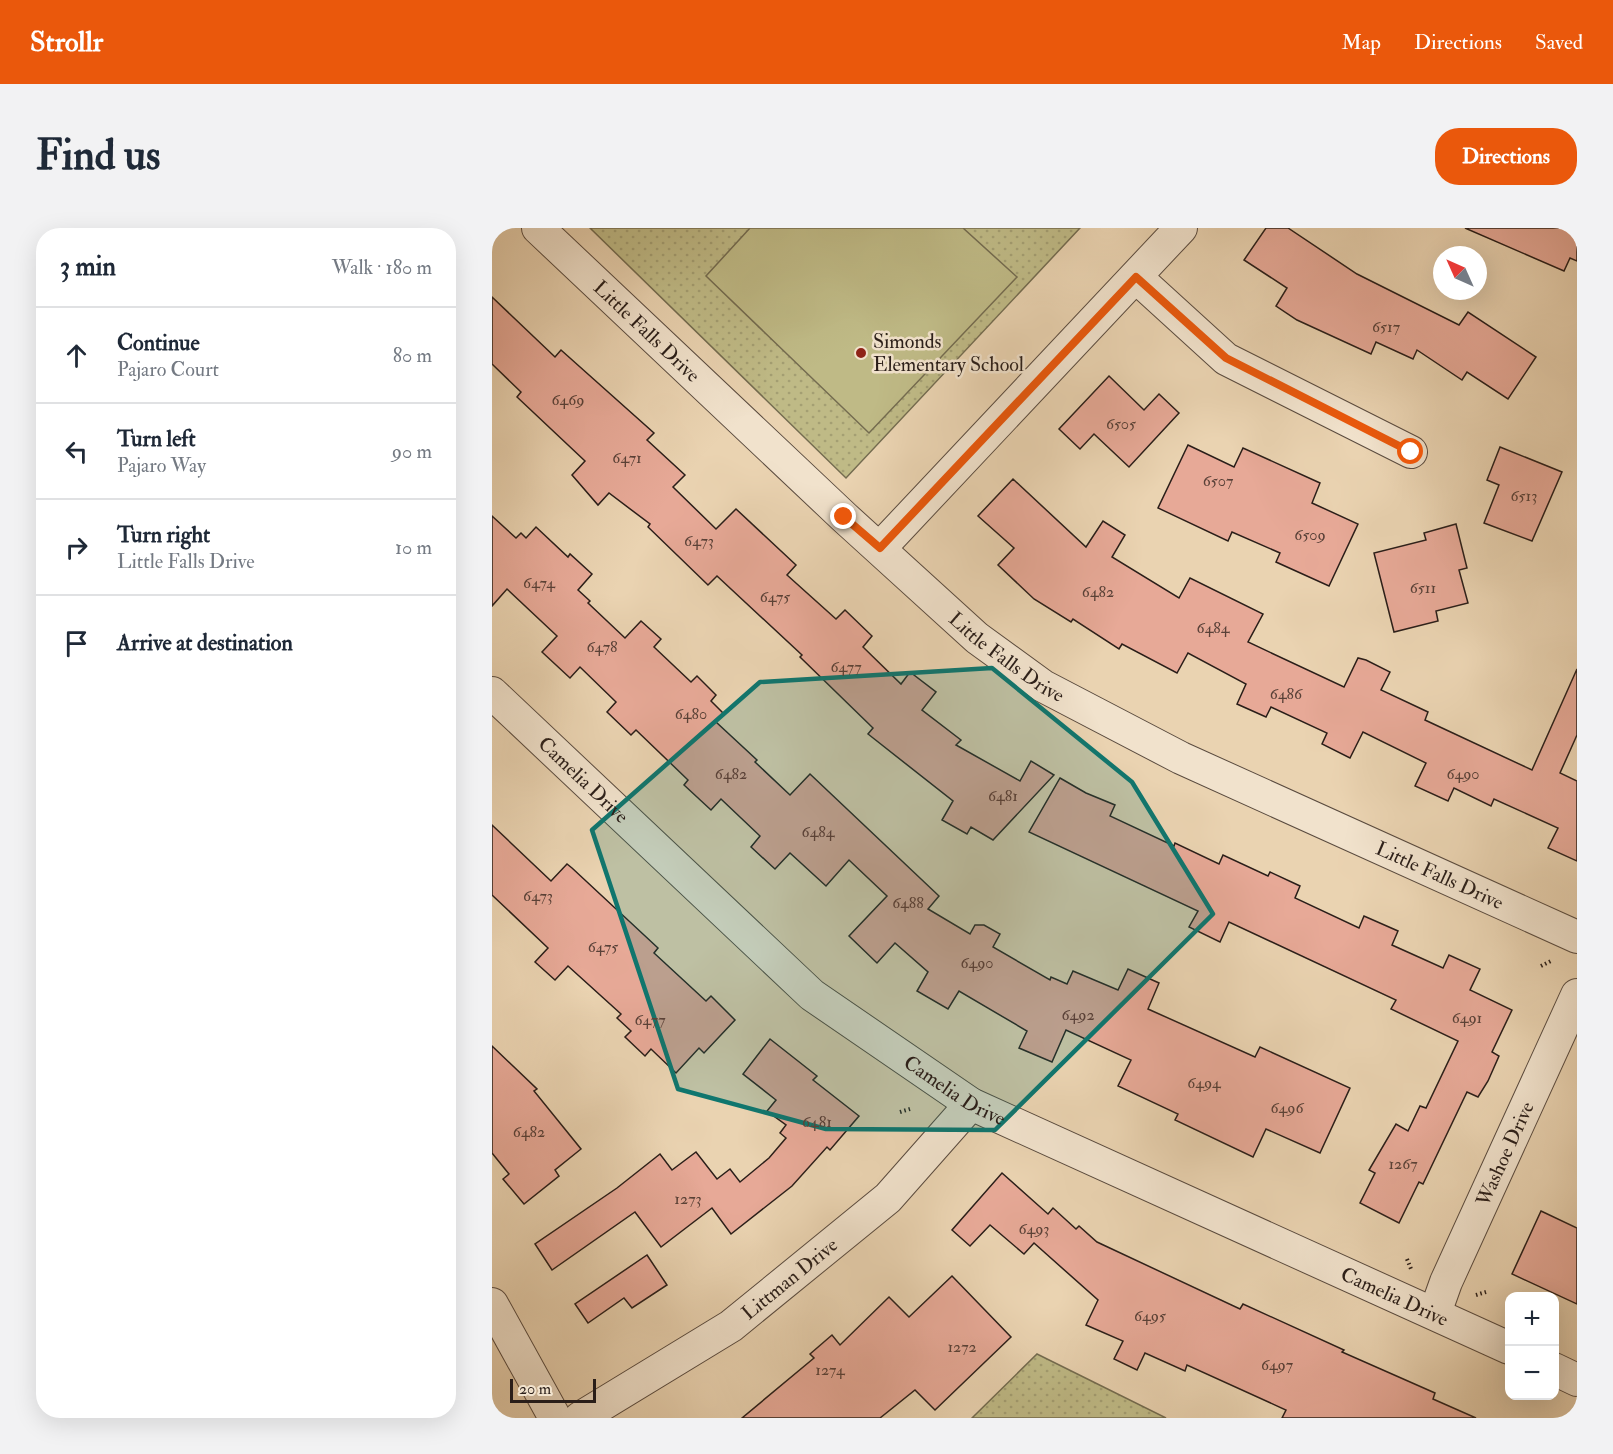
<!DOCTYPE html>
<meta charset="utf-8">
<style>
:root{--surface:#fff;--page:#f2f2f3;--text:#1f2937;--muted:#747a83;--line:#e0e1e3;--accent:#ea580c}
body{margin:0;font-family:"IM FELL Double Pica",serif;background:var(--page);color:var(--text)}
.controls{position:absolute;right:18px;bottom:18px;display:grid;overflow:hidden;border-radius:12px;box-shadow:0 6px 24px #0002}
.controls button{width:54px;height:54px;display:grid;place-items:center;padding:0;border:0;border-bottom:2px solid var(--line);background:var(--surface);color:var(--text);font:30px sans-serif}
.compass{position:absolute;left:941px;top:18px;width:54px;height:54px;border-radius:50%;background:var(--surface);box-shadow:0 6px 24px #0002;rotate:315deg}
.scale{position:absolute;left:18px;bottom:15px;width:86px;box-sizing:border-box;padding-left:6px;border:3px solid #2a1e19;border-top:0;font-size:16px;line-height:21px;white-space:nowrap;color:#2a1e19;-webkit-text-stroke:4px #f1e2cc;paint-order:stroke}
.stop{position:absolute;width:18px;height:18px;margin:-14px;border:4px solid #ea580c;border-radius:50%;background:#fff}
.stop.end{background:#ea580c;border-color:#fff;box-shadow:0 2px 6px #0008}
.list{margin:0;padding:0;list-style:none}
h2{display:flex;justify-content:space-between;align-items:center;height:78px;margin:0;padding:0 24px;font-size:26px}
h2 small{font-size:20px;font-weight:400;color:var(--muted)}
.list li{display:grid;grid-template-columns:39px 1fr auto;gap:18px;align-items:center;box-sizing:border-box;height:96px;padding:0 24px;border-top:2px solid var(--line)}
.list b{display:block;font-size:22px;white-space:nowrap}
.list p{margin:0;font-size:20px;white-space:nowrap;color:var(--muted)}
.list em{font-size:20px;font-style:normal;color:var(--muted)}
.icon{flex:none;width:33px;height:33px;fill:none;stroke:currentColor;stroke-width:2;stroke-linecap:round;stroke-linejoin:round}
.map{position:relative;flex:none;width:1085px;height:1190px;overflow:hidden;border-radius:24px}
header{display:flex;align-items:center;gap:36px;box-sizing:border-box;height:84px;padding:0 30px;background:var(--accent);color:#fff}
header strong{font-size:28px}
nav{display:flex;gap:33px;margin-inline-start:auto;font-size:21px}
.intro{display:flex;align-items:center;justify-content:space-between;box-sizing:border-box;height:144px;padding:0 36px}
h1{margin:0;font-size:42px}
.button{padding:15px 27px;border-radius:24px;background:var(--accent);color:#fff;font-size:21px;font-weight:700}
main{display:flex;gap:36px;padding:0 36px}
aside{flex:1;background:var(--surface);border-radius:24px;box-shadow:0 6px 24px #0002}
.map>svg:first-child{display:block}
.grass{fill:url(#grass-dots);stroke:#746c50;stroke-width:1.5}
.garden{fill:#bfba86;stroke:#746c50;stroke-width:1.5}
.building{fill:#e7a997;stroke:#2a1e19;stroke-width:1.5}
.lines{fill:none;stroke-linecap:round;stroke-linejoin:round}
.street-casing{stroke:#5a4b3f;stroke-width:34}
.path{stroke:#2a1e19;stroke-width:4;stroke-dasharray:1.5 3;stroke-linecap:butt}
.street{stroke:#f1e2cc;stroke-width:32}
.route{stroke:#ea580c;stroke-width:8}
.marked{fill:#0f766e;fill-opacity:0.2;stroke:#0f766e;stroke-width:4.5;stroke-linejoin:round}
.poi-dot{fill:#8f2418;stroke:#f1e2cc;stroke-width:2}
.labels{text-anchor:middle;stroke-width:5;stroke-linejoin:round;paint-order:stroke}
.number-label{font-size:16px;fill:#594138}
.street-label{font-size:20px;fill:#2a1e19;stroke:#f1e2cc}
.poi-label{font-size:20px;fill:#2a1e19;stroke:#f1e2cc;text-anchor:start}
</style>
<header>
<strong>Strollr</strong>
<nav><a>Map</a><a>Directions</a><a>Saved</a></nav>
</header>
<div class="intro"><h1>Find us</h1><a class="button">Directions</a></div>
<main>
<aside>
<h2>3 min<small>Walk · 180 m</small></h2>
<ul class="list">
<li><svg class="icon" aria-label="ahead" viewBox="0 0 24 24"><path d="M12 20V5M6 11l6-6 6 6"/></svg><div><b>Continue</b><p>Pajaro Court</p></div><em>80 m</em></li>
<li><svg class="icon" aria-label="left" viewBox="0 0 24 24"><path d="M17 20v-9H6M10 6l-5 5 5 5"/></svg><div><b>Turn left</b><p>Pajaro Way</p></div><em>90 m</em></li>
<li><svg class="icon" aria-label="right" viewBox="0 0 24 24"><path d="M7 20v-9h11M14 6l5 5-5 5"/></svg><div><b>Turn right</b><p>Little Falls Drive</p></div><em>10 m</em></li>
<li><svg class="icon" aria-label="arrive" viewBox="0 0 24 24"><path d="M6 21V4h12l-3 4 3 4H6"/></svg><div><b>Arrive at destination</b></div></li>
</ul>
</aside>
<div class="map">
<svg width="1085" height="1190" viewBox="0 0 1085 1190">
<defs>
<pattern id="grass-dots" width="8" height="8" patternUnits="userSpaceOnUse" patternTransform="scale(1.5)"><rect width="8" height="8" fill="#bfba86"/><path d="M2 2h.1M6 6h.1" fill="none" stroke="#a49f73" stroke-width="1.8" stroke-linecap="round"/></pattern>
</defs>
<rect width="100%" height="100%" fill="#ead3b1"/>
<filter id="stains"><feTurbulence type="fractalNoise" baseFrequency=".00333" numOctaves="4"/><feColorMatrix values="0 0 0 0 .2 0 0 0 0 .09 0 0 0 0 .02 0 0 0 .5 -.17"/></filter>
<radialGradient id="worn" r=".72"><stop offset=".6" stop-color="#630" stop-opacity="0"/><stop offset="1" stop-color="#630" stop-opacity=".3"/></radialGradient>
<g class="grass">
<polygon points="98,0 588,0 354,250"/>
<polygon points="545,1126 674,1190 480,1190"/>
</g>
<polygon class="garden" points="258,0 471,0 525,49 377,205 214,48"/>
<g class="building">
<polygon points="774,0 796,0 865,46 967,97 976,84 1044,129 1016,171 975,144 970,152 925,122 921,131 884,114 879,126 805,92 784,78 795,60 752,32"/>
<polygon points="973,0 1085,0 1085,33 1078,30 1072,43"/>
<polygon points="0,69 63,129 69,122 162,205 155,212 193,247 181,259 224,301 244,281 304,337 295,347 344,391 353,382 380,408 371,419 409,456 418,444 444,464 430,482 469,512 464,517 528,553 539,533 562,547 501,612 479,599 475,606 450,592 461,573 376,506 381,500 308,429 310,427 225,348 216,357 156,299 158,296 117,265 106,277 80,247 93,233 25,169 29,164 0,136"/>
<polygon points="617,148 652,182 667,166 687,185 637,239 602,206 588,221 567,201"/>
<polygon points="696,217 742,239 751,220 828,255 820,275 866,296 837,358 784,334 788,325 740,304 736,313 666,280"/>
<polygon points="1008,219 1070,244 1040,313 992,295 1007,257 995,252"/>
<polygon points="521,251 594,319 611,293 633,307 620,329 687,370 698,350 771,386 756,414 852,459 866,430 874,432 898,444 889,462 936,484 933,492 1040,542 1085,441 1085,507 1068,545 1085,553 1085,633 1056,620 1066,600 1002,571 999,578 962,560 956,573 923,558 934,535 871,504 858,530 830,516 835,505 779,479 774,489 745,476 754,456 696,425 685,445 630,416 627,421 581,391 579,394 542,371 506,337 522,320 486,288"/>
<polygon points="0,288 24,310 29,305 34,310 44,299 76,329 78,326 100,346 86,362 98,373 96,375 133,410 149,393 169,411 162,419 199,454 205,448 224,467 219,473 232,486 224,494 265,532 263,534 298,567 318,546 447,668 436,681 478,706 483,697 492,697 508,706 501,719 558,752 559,749 575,756 581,743 626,762 636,741 667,755 656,781 763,829 768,819 858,860 828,925 774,901 761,929 683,892 686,886 626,858 639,832 574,802 560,834 527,820 535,803 467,763 456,781 425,763 436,744 403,715 385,735 357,708 395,668 357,632 334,658 298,625 283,641 259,619 268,608 229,571 219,582 192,557 196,552 144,502 139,507 115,484 124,474 88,439 78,450 50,424 65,408 15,361 0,378"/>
<polygon points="964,296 975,340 967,342 976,375 944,383 946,393 902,404 882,325 934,312 932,305"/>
<polygon points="568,550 594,565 623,577 618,588 682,618 683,615 727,636 731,627 776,648 778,644 808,658 803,670 867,700 872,688 906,703 900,717 951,740 957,727 988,741 978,762 1020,782 1000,824 1007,828 996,853 986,869 975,864 931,956 927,954 907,995 868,975 883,945 877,942 904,896 916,903 928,878 934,880 966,813 899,781 904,772 737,694 728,714 697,699 706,683 537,604"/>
<polygon points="0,597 59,653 75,636 80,640 166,720 162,725 214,773 219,768 243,792 212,825 207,820 184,845 159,821 153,828 133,809 139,803 125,790 129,786 76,738 63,752 43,734 56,720 0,667"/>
<polygon points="278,811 325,848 321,852 367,888 338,922 335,919 300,958 239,1006 220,980 169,1019 143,984 60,1042 43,1016 125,960 168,926 180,942 204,924 225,951 238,941 248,954 277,930 294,910 288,905 294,897 275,883 284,872 251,846"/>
<polygon points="0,818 45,861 42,863 89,921 63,942 67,948 32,976 11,951 17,946 0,925"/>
<polygon points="510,945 556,986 561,980 584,1001 587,998 605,1014 748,1081 751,1076 852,1122 850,1124 943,1165 941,1171 984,1190 790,1190 794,1182 695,1137 693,1143 653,1125 645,1142 622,1131 631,1113 594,1097 606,1072 542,1015 532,1026 498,997 478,1018 460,1002"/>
<polygon points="1049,983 1085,1000 1085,1076 1020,1046"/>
<polygon points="155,1027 175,1057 140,1080 132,1070 96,1095 83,1076"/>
<polygon points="460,1048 519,1109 443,1182 423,1162 388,1190 250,1190 322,1130 318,1126 340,1107 348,1117 397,1069 417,1089"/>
</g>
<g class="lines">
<g class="street-casing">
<g id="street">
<path id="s1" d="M46 0 352 289 485 410 551 458 689 530 1085 709"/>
<polyline points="644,49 734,131 919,224"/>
<polyline points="388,320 689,0"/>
<path id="s2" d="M0 465 320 767 479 876 1017 1120"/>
<polyline points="0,1076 63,1190"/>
<path id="s3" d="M943 1085 954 1054 1085 767"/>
<polyline points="1062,1141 1085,1152"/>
<path id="s4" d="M88 1190 239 1098 396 970 479 876"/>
</g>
</g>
<g class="path">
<polyline points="1049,738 1059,733"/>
<polyline points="408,884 418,881"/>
<polyline points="915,1031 919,1041"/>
<polyline points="984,1067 994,1064"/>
</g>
<use href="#street" class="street"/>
</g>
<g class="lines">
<polyline class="route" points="352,289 388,320 644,49 734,130 919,224"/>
</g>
<path class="marked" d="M500 440 640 554 721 686 503 902 334 901 186 861 100 602 268 454Z"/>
<circle class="poi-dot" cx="369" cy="125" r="6"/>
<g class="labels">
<g class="number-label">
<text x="894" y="104">6517</text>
<text x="76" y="177">6469</text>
<text x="629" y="201">6505</text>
<text x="135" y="235">6471</text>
<text x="726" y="258">6507</text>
<text x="1032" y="273">6513</text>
<text x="818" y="312">6509</text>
<text x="207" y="318">6473</text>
<text x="47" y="360">6474</text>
<text x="931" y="365">6511</text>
<text x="606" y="369">6482</text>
<text x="283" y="374">6475</text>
<text x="721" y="405">6484</text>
<text x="110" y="424">6478</text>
<text x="354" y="444">6477</text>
<text x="794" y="471">6486</text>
<text x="199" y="491">6480</text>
<text x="239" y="551">6482</text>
<text x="971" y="551">6490</text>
<text x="511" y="573">6481</text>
<text x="326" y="609">6484</text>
<text x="46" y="673">6473</text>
<text x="416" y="680">6488</text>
<text x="111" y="724">6475</text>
<text x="485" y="740">6490</text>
<text x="586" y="792">6492</text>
<text x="975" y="795">6491</text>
<text x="158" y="797">6477</text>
<text x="712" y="860">6494</text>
<text x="795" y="885">6496</text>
<text x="325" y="899">6481</text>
<text x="37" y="909">6482</text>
<text x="911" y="941">1267</text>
<text x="196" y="976">1273</text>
<text x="542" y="1006">6493</text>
<text x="658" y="1093">6495</text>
<text x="470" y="1124">1272</text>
<text x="785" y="1142">6497</text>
<text x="338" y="1147">1274</text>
</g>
<g class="street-label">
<text dy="7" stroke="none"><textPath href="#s1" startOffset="150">Little Falls Drive</textPath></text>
<text dy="7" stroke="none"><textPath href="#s1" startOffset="636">Little Falls Drive</textPath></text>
<text dy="7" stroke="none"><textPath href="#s2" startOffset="126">Camelia Drive</textPath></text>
<text dy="7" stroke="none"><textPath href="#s1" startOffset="1122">Little Falls Drive</textPath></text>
<text dy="7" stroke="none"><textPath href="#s2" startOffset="612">Camelia Drive</textPath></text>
<text dy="7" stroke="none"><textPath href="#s3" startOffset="174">Washoe Drive</textPath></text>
<text dy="7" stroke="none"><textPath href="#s4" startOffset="252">Littman Drive</textPath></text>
<text dy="7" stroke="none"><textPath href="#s2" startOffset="1098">Camelia Drive</textPath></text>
</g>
<g class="poi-label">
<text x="381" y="120">Simonds<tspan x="381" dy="23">Elementary School</tspan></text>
</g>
</g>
<rect width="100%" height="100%" filter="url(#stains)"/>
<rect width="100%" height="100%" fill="url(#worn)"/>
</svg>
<div class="controls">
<button>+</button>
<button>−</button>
</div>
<svg class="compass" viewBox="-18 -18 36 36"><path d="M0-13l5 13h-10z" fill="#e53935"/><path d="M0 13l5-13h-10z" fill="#747a83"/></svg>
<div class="scale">20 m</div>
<div class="stop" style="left:919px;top:224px"></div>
<div class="stop end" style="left:352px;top:289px"></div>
</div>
</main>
